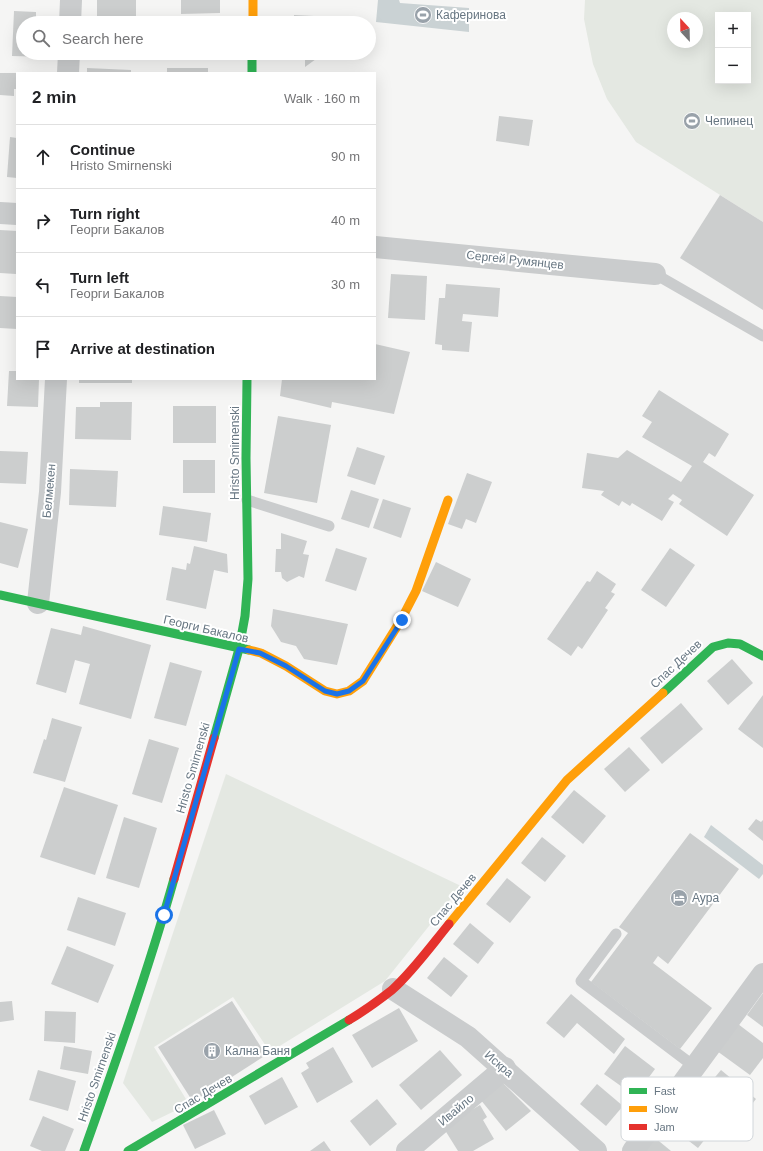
<!DOCTYPE html>
<meta charset="utf-8">
<style>
:root{--surface:#fff;--page:#f2f2f2;--text:#202124;--muted:#757577;--line:#e0e0e0}
body{margin:0;font-family:Helvetica,sans-serif;background:var(--page);color:var(--text)}
.controls{position:absolute;right:12px;top:12px;display:grid;overflow:hidden;border-radius:0px;box-shadow:0 4px 16px #0002}
.controls button{width:36px;height:36px;display:grid;place-items:center;padding:0;border:0;border-bottom:1px solid var(--line);background:var(--surface);color:var(--text);font:20px sans-serif}
.compass{position:absolute;left:667px;top:12px;width:36px;height:36px;border-radius:50%;background:var(--surface);box-shadow:0 4px 16px #0002;rotate:338deg}
.stop{position:absolute;width:12px;height:12px;margin:-9px;border:3px solid #1a73e8;border-radius:50%;background:#fff}
.stop.end{background:#1a73e8;border-color:#fff;box-shadow:0 1px 4px #0008}
.list{margin:0;padding:0;list-style:none}
h2{display:flex;justify-content:space-between;align-items:center;height:52px;margin:0;padding:0 16px;font-size:17px}
h2 small{font-size:13px;font-weight:400;color:var(--muted)}
.list li{display:grid;grid-template-columns:26px 1fr auto;gap:12px;align-items:center;box-sizing:border-box;height:64px;padding:0 16px;border-top:1px solid var(--line)}
.list b{display:block;font-size:15px;white-space:nowrap}
.list p{margin:0;font-size:13px;white-space:nowrap;color:var(--muted)}
.list em{font-size:13px;font-style:normal;color:var(--muted)}
.icon{flex:none;width:22px;height:22px;fill:none;stroke:currentColor;stroke-width:2;stroke-linecap:round;stroke-linejoin:round}
.map{position:relative;flex:none;width:763px;height:1151px;overflow:hidden}
.search{position:absolute;background:var(--surface);box-shadow:0 4px 16px #0002;left:16px;top:16px;width:360px;height:44px;display:flex;align-items:center;gap:10px;box-sizing:border-box;padding:0 14px;border-radius:22px;color:var(--muted);font-size:15px}
.panel{position:absolute;background:var(--surface);box-shadow:0 4px 16px #0002;left:16px;top:72px;width:360px;height:308px;border-radius:0px}
.map>svg:first-child{display:block}
.green{fill:#e4e8e2;fill-rule:evenodd}
.water{fill:#cad2d4}
.building{fill:#cccece}
.lines{fill:none;stroke-linecap:round;stroke-linejoin:round}
.lane{stroke:#cacccd;stroke-width:11}
.street{stroke:#cacccd;stroke-width:22}
.fast{stroke:#30b455;stroke-width:9}
.slow{stroke:#ff9f0a;stroke-width:9}
.jam{stroke:#e5322d;stroke-width:9}
.route{stroke:#1a73e8;stroke-width:5}
.labels{text-anchor:middle;stroke-width:4;stroke-linejoin:round;paint-order:stroke}
.poi-label{font-size:12px;fill:#677682;stroke:#fff;text-anchor:start}
.street-label{font-size:12px;fill:#677682;stroke:#fff}
.key{fill:#fff;stroke:#d1d6da;stroke-width:1}
.key-label{font-size:11px;fill:#677682}
</style>
<div class="map">
<svg width="763" height="1151" viewBox="0 0 763 1151">
<rect width="100%" height="100%" fill="#f5f5f4"/>
<g class="green">
<path d="M585 0H763V222L636 142 607 99 593 64 584 19ZM718 15H748V81H718ZM673 18H697V42H673Z"/>
<polygon points="226,774 461,886 385,981 270,1052 233,997 154,1047 189,1104 152,1122 123,1083"/>
</g>
<g class="water">
<polygon points="378,0 399,0 400,3 469,8 469,32 376,22"/>
<polygon points="711,825 763,865 763,874 759,879 704,837"/>
</g>
<g class="building">
<rect x="97" y="0" width="39" height="19"/>
<polygon points="181,0 220,0 220,13 181,14"/>
<polygon points="14,11 36,12 36,19 51,20 51,23 23,23 23,53 49,53 49,57 12,56"/>
<polygon points="294,15 314,16 314,23 294,23"/>
<polygon points="97,53 148,53 148,56 97,55"/>
<rect x="185" y="53" width="35" height="2"/>
<polygon points="305,53 315,53 316,59 305,67"/>
<polygon points="87,68 131,70 131,73 87,73"/>
<rect x="167" y="68" width="41" height="5"/>
<polygon points="0,73 17,73 17,89 14,89 14,96 0,95"/>
<polygon points="499,116 533,120 529,146 496,141"/>
<polygon points="10,137 17,138 17,178 7,177"/>
<polygon points="720,195 763,222 763,310 680,258"/>
<polygon points="0,230 17,231 16,274 0,273"/>
<polygon points="391,274 427,276 425,320 388,318"/>
<polygon points="446,284 500,288 498,317 463,314 462,321 472,322 469,352 442,350 442,345 435,344 439,298 445,298"/>
<polygon points="0,296 17,297 17,329 0,328"/>
<polygon points="375,344 410,352 394,414 332,402 331,408 280,396 282,379 375,379"/>
<polygon points="9,371 17,371 17,379 39,379 38,407 7,406"/>
<rect x="79" y="379" width="53" height="4"/>
<polygon points="659,390 729,434 715,457 709,453 703,462 754,495 727,536 679,504 682,500 673,494 668,499 674,502 662,521 632,503 630,506 622,501 619,506 601,495 604,491 582,488 587,453 618,458 627,450 681,482 692,466 642,437 652,422 642,416"/>
<polygon points="100,402 132,402 131,440 75,439 76,407 100,407"/>
<rect x="173" y="406" width="43" height="37"/>
<polygon points="278,416 331,425 317,503 264,493"/>
<polygon points="357,447 385,456 375,485 347,476"/>
<polygon points="0,451 28,452 26,484 0,483"/>
<rect x="183" y="460" width="32" height="33"/>
<polygon points="70,469 118,471 116,507 69,505"/>
<polygon points="467,473 492,482 476,523 466,519 462,529 448,524"/>
<polygon points="351,490 379,499 369,528 341,519"/>
<polygon points="383,499 411,508 401,538 373,528"/>
<polygon points="163,506 211,513 207,542 159,535"/>
<polygon points="0,522 28,529 18,568 0,563"/>
<polygon points="281,533 307,541 303,554 309,555 304,578 299,576 287,582 282,578 281,572 275,572 276,549 281,549"/>
<polygon points="194,546 227,554 228,573 214,570 206,609 166,600 172,567 186,570 187,563 190,564"/>
<polygon points="336,548 367,558 356,591 325,581"/>
<polygon points="670,548 695,565 666,607 641,590"/>
<polygon points="436,562 471,579 458,607 422,591"/>
<polygon points="597,571 616,584 611,592 615,594 605,608 608,610 582,649 578,646 571,656 547,639 587,581 590,582"/>
<polygon points="273,609 348,624 337,665 304,659 296,646 281,642 271,626"/>
<polygon points="83,626 151,645 131,719 79,704 90,664 75,660 66,693 36,684 51,628 81,635"/>
<polygon points="732,659 753,683 728,705 707,681"/>
<polygon points="170,662 202,671 186,726 154,718"/>
<polygon points="763,695 763,748 738,729"/>
<polygon points="681,703 703,729 662,764 640,738"/>
<polygon points="52,718 82,727 65,782 33,773 44,739 46,740"/>
<polygon points="149,739 179,748 162,803 132,794"/>
<polygon points="629,747 650,770 625,792 604,769"/>
<polygon points="64,787 118,805 95,875 40,857"/>
<polygon points="574,790 606,816 583,844 551,817"/>
<polygon points="124,817 157,828 139,888 106,878"/>
<polygon points="756,819 761,822 763,820 763,841 748,829"/>
<polygon points="690,833 739,869 668,964 658,956 653,963 712,1008 680,1049 591,982 628,933 619,927"/>
<polygon points="542,837 566,856 545,882 521,863"/>
<polygon points="507,878 531,897 510,923 486,904"/>
<polygon points="78,897 126,913 115,946 67,930"/>
<polygon points="470,923 494,943 478,964 453,944"/>
<polygon points="67,946 114,965 98,1003 51,984"/>
<polygon points="444,957 468,976 451,997 427,978"/>
<polygon points="763,993 763,1027 747,1015"/>
<polygon points="571,994 625,1039 614,1054 577,1023 564,1038 546,1023"/>
<polygon points="12,1001 14,1020 0,1022 0,1002"/>
<polygon points="232,1001 266,1055 193,1102 158,1047"/>
<polygon points="399,1008 418,1041 372,1068 352,1035"/>
<polygon points="45,1011 76,1012 75,1043 44,1041"/>
<polygon points="738,1024 763,1043 763,1058 750,1075 717,1051"/>
<polygon points="64,1046 92,1051 88,1074 60,1069"/>
<polygon points="625,1046 655,1069 635,1096 604,1074"/>
<polygon points="333,1047 353,1082 317,1103 301,1073 309,1068 306,1063"/>
<polygon points="440,1050 462,1075 421,1110 399,1085"/>
<polygon points="38,1070 76,1081 68,1111 29,1100"/>
<polygon points="721,1070 756,1099 736,1124 701,1094"/>
<polygon points="282,1077 298,1107 265,1125 249,1096"/>
<polygon points="503,1083 531,1111 506,1131 480,1099"/>
<polygon points="597,1084 623,1106 606,1126 580,1104"/>
<polygon points="686,1098 717,1124 698,1148 672,1128 678,1120 672,1116"/>
<polygon points="377,1099 397,1124 370,1146 350,1121"/>
<polygon points="480,1105 487,1117 483,1120 494,1139 473,1151 458,1151 443,1127"/>
<polygon points="214,1110 226,1134 195,1149 183,1125"/>
<polygon points="43,1116 74,1129 65,1151 42,1151 30,1146"/>
<polygon points="654,1137 671,1151 643,1151"/>
<polygon points="324,1141 331,1151 310,1151"/>
</g>
<g class="lines">
<g class="lane">
<polyline points="655,274 763,336"/>
<polyline points="247,500 329,526"/>
<polyline points="616,934 581,981 695,1067"/>
</g>
<g class="street">
<polyline points="70,23 71,0"/>
<polyline points="68,73 69,53"/>
<polyline points="0,213 17,214"/>
<polyline points="375,247 655,274"/>
<polyline points="38,603 50,492 56,379"/>
<polyline points="393,989 468,1037 596,1151"/>
<polyline points="407,1151 505,1068"/>
<polyline points="633,1151 763,974"/>
</g>
<g class="fast">
<polyline points="252,53 252,73"/>
<polyline points="0,595 249,650"/>
<polyline points="663,693 713,647 728,643 740,644 763,656"/>
<polyline points="214,738 239,649 245,616 248,579 246,458 247,379"/>
<path d="M84 1151C116 1061 148 971 174 879"/>
<polyline points="128,1151 349,1020"/>
</g>
<g class="slow">
<polyline points="253,0 253,23"/>
<polyline points="249,650 261,653 286,666 325,691 337,694 349,691 363,681 401,620 416,591 448,500"/>
<polyline points="449,924 567,780 663,693"/>
</g>
<g class="jam">
<polyline points="174,879 214,738"/>
<path d="M349 1020C364 1011 378 1001 392 990 413 971 431 946 449 924"/>
</g>
</g>
<g class="lines">
<polyline class="route" points="164,915 239,649 260,653 286,666 325,691 337,694 349,691 363,681 402,620"/>
</g>
<defs>
<g id="stadium-disc" transform="scale(0.9)"><circle r="9.5" fill="#99a2aa" stroke="#fff"/><path d="M0-5a6.5 5 0 1 0 0 10a6.5 5 0 1 0 0-10ZM-3.5-1.8h7v3.6h-7Z" fill="#fff"/></g>
<g id="hotel-disc" transform="scale(0.9)"><circle r="9.5" fill="#99a2aa" stroke="#fff"/><path d="M-6-4.5h1.5V1H6V5H4.5V3h-9V5H-6ZM-4 0a1.8 1.8 0 1 1 3.6 0ZM.5 0V-2.5h3Q6-2.5 6 0Z" fill="#fff"/></g>
<g id="building-disc" transform="scale(0.9)"><circle r="9.5" fill="#99a2aa" stroke="#fff"/><path d="M-4-6H4V6H1V3H-1V6H-4ZM-2.5-4.3h1.7v1.8h-1.7ZM.8-4.3h1.7v1.8H.8ZM-2.5-1h1.7V.8h-1.7ZM.8-1h1.7V.8H.8Z" fill="#fff"/></g>
</defs>
<g fill-rule="evenodd">
<use href="#stadium-disc" x="423" y="15"/>
<use href="#stadium-disc" x="692" y="121"/>
<use href="#hotel-disc" x="679" y="898"/>
<use href="#building-disc" x="212" y="1051"/>
</g>
<g class="labels">
<g class="poi-label">
<text x="436" y="19">Каферинова</text>
<text x="705" y="125">Чепинец</text>
<text x="692" y="902">Аура</text>
<text x="225" y="1055">Кална Баня</text>
</g>
<g class="street-label">
<text transform="translate(515 260) rotate(6)" y="4">Сергей Румянцев</text>
<text transform="translate(235 453) rotate(-90)" y="4">Hristo Smirnenski</text>
<text transform="translate(49 491) rotate(-85)" y="4">Белмекен</text>
<text transform="translate(206 629) rotate(13)" y="4">Георги Бакалов</text>
<text transform="translate(676 664) rotate(-43)" y="4">Спас Дечев</text>
<text transform="translate(193 768) rotate(-74)" y="4">Hristo Smirnenski</text>
<text transform="translate(453 900) rotate(-50)" y="4">Спас Дечев</text>
<text transform="translate(499 1064) rotate(41)" y="4">Искра</text>
<text transform="translate(97 1077) rotate(-71)" y="4">Hristo Smirnenski</text>
<text transform="translate(203 1094) rotate(-31)" y="4">Спас Дечев</text>
<text transform="translate(456 1110) rotate(-40)" y="4">Ивайло</text>
</g>
</g>
<rect x="621" y="1077" width="132" height="64" rx="6" class="key"/>
<rect x="629" y="1088" width="18" height="6" fill="#30b455"/>
<rect x="629" y="1106" width="18" height="6" fill="#ff9f0a"/>
<rect x="629" y="1124" width="18" height="6" fill="#e5322d"/>
<g class="key-label">
<text x="654" y="1095">Fast</text>
<text x="654" y="1113">Slow</text>
<text x="654" y="1131">Jam</text>
</g>
</svg>
<div class="controls">
<button>+</button>
<button>−</button>
</div>
<svg class="compass" viewBox="-18 -18 36 36"><path d="M0-13l5 13h-10z" fill="#e53935"/><path d="M0 13l5-13h-10z" fill="#757577"/></svg>
<div class="stop" style="left:164px;top:915px"></div>
<div class="stop end" style="left:402px;top:620px"></div>
<div class="search"><svg class="icon" aria-label="search" viewBox="0 0 24 24"><circle cx="10" cy="10" r="6"/><path d="M15 15l6 6"/></svg>Search here</div>
<section class="panel">
<h2>2 min<small>Walk · 160 m</small></h2>
<ul class="list">
<li><svg class="icon" aria-label="ahead" viewBox="0 0 24 24"><path d="M12 20V5M6 11l6-6 6 6"/></svg><div><b>Continue</b><p>Hristo Smirnenski</p></div><em>90 m</em></li>
<li><svg class="icon" aria-label="right" viewBox="0 0 24 24"><path d="M7 20v-9h11M14 6l5 5-5 5"/></svg><div><b>Turn right</b><p>Георги Бакалов</p></div><em>40 m</em></li>
<li><svg class="icon" aria-label="left" viewBox="0 0 24 24"><path d="M17 20v-9H6M10 6l-5 5 5 5"/></svg><div><b>Turn left</b><p>Георги Бакалов</p></div><em>30 m</em></li>
<li><svg class="icon" aria-label="arrive" viewBox="0 0 24 24"><path d="M6 21V4h12l-3 4 3 4H6"/></svg><div><b>Arrive at destination</b></div></li>
</ul>
</section>
</div>
